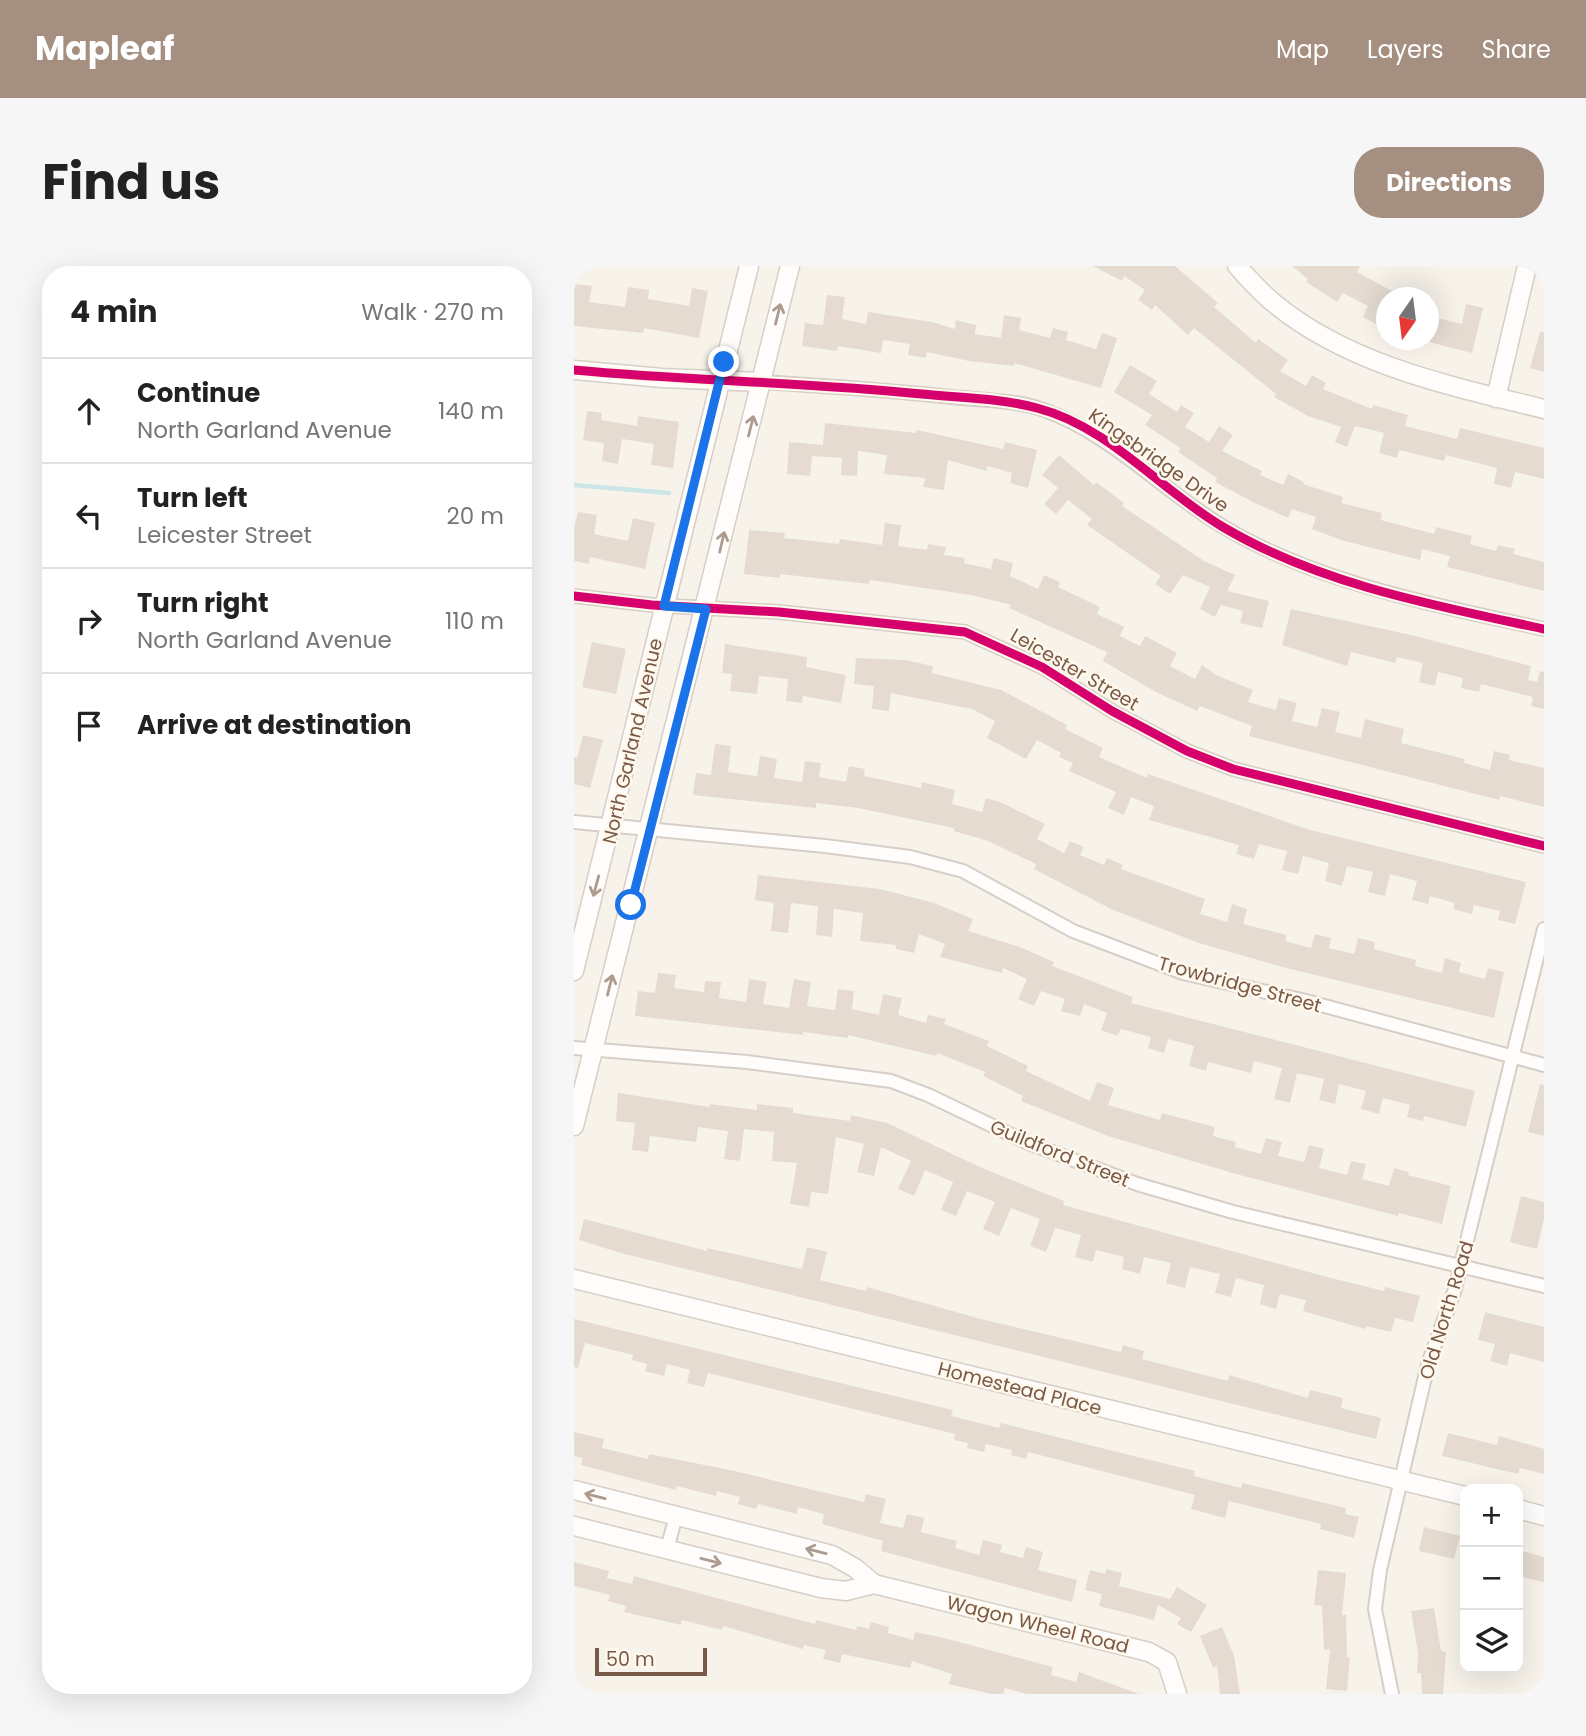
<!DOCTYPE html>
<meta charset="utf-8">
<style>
:root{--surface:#fff;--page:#f6f6f6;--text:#222;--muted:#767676;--line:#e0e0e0;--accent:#a58f80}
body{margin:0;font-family:Poppins,sans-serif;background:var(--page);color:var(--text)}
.controls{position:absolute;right:21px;bottom:21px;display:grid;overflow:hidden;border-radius:14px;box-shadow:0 7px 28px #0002}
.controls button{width:63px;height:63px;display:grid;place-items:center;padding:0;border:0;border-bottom:2px solid var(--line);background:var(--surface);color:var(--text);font:35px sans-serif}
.compass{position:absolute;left:802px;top:21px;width:63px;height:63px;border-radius:50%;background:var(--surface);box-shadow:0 7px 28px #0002;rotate:194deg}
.scale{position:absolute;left:21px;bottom:18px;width:112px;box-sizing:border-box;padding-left:7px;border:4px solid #795947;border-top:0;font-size:19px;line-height:24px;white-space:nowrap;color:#795947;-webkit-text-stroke:5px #fff8ec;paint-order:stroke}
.stop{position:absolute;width:21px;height:21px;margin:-16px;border:5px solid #1a73e8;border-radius:50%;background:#fff}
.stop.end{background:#1a73e8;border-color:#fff;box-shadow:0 2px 7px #0008}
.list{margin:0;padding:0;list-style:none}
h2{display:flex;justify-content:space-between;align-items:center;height:91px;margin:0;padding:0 28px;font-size:30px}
h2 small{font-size:23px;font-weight:400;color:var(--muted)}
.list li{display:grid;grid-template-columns:46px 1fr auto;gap:21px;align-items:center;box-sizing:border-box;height:105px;padding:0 28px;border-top:2px solid var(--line)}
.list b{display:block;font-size:26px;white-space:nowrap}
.list p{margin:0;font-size:23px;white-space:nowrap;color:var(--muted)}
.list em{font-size:23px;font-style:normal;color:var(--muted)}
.icon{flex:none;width:38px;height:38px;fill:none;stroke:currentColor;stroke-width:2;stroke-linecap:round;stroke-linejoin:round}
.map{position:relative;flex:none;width:970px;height:1428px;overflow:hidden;border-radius:28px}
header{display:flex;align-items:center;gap:42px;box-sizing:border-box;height:98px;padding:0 35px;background:var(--accent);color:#fff}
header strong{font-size:33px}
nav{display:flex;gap:38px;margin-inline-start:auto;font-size:24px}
.intro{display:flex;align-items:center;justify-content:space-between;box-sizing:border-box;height:168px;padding:0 42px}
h1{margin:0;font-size:49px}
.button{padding:18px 32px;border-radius:28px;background:var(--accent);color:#fff;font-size:24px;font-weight:700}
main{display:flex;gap:42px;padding:0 42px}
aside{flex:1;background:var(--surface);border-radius:28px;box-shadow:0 7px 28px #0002}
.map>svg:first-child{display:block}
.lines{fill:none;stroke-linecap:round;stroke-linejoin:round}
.stream{stroke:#cae6e9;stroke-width:4.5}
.building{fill:#e5dbd1}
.street-casing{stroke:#d6cec7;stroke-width:16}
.secondary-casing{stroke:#d7cec6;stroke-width:21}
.street{stroke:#fefdfc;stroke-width:12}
.secondary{stroke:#fefdfc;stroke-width:18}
.cycleway-casing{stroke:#fff8ec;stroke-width:13}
.cycleway{stroke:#d6006c;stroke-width:9}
.oneway{stroke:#ae9b8f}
.route{stroke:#1a73e8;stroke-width:9}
.labels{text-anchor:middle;stroke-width:5;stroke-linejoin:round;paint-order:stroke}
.street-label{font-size:19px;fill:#795947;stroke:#fff8ec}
</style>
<header>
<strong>Mapleaf</strong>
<nav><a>Map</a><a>Layers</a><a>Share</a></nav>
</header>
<div class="intro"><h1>Find us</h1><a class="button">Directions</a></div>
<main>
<aside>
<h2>4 min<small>Walk · 270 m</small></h2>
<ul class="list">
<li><svg class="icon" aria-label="ahead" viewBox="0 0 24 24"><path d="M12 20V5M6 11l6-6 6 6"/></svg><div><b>Continue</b><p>North Garland Avenue</p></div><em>140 m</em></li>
<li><svg class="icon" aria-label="left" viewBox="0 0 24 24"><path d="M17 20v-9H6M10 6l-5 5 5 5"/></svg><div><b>Turn left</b><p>Leicester Street</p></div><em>20 m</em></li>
<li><svg class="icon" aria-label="right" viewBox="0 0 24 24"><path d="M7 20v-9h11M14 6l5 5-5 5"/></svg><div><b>Turn right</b><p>North Garland Avenue</p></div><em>110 m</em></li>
<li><svg class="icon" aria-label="arrive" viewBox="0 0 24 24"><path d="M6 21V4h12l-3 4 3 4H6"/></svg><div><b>Arrive at destination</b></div></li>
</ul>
</aside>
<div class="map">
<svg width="970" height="1428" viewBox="0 0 970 1428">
<rect width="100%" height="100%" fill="#f8f3ea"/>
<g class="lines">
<polyline class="stream" points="0,219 95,227"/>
</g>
<g class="building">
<polygon points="519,0 601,0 644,37 640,41 682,77 684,73 714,94 706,105 732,120 738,109 752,117 749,123 798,143 799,139 834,149 831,160 883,173 886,162 970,182 970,213 941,206 937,222 920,218 923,202 872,189 870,195 825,184 823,192 805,187 810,167 781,160 773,181 761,176 767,161 734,150 700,131 702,128 620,62 614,69 581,39 578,44 564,34 571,24 550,10 548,15"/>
<polygon points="718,0 786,0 783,6 831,32 813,32 813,44 804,59 789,51 794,40 769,27 763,36 732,16 734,13"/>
<polygon points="0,18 18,20 15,36 51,41 54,21 75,24 74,33 115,40 118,22 134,25 125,72 70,62 69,67 0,60"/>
<polygon points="253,29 271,31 268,53 292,58 294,46 358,56 381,63 382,54 402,59 401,68 427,72 430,49 447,52 445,64 476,72 479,62 494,66 492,74 522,83 528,67 543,72 527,122 440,97 440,100 395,95 353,86 352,92 334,89 336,78 309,74 307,87 264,80 263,85 228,80 231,57 249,59"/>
<polygon points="892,38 909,42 898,87 855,76 855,50 888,58"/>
<polygon points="966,66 970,66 970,106 956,102"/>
<polygon points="556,99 583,115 575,128 603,146 607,139 620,147 611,161 635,176 645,160 659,169 648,185 688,205 686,209 709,219 714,208 730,216 729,218 769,231 767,237 808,247 807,254 860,268 862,261 898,270 896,278 922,285 924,279 941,283 939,288 970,296 970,325 873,301 876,290 848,283 846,294 767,274 738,263 742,251 718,243 714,252 681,237 641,216 643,212 604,186 607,182 571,159 578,149 540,126"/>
<polygon points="13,145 28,147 27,154 63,160 64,150 105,156 99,202 77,199 80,178 48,173 44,198 28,195 30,177 9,174"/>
<polygon points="251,157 342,167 343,164 429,183 431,176 463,184 454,222 436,217 438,207 414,200 412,205 374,194 370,224 349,221 351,212 310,208 313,189 284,185 283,210 267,209 268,192 238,190 236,210 213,208 215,176 249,179"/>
<polygon points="485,189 520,219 522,216 550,237 548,240 630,295 661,309 653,325 695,335 688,362 666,357 669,345 647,339 641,351 626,343 636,321 609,309 596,328 581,318 587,310 513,259 518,253 494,234 482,248 470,238 484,222 468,209"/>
<polygon points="4,246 23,249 20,268 54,275 59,252 81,257 71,303 16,291 15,298 0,295 0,262"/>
<polygon points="311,257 327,259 324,280 353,284 354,278 372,281 370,289 391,292 390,297 417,303 420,292 439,297 436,310 464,323 470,309 486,316 484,321 526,341 523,348 550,361 546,370 566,380 571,370 603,387 596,400 621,413 628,399 642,409 679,424 674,436 702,444 705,432 723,437 718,455 743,461 748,442 766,446 761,466 787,472 791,453 830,463 827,477 891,493 890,497 916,504 920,485 936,489 935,494 970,502 970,541 926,530 925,534 675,470 678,460 626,440 623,445 582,426 529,395 533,386 435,342 437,339 397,329 296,314 295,318 206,308 206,312 170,308 175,264 211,267 210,272 265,278 266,273 308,279"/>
<polygon points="717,343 837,369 957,400 954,414 963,416 966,405 970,406 970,443 957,440 959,431 907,418 905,426 887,422 889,412 864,406 861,420 845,416 849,397 823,391 821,397 777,386 773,400 708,379"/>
<polygon points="18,376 52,383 42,428 8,421"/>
<polygon points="151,378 233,391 232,401 272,409 267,437 229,430 228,437 212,435 214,413 185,410 183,428 156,425 158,408 148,407"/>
<polygon points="282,392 331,394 359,400 358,407 427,424 493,459 491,463 529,482 525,491 573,512 574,508 736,564 952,616 941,658 924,654 926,645 900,639 898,648 879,643 881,637 856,630 854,638 838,634 843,615 816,608 811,630 794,626 799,606 773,600 768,620 751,615 755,597 729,590 724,608 708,604 713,585 685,578 680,593 662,588 665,579 575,554 580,540 557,531 550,549 534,542 542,526 495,505 499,497 485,491 487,487 463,474 452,493 413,472 421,455 398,443 317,427 315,445 298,443 300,420 280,418"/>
<polygon points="9,469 29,474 16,522 0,518 0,491 3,492"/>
<polygon points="141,478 157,480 154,506 183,510 186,490 203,493 200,512 228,516 231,495 247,497 245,511 272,516 275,500 291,503 290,510 347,522 348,516 381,524 378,538 408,546 412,532 426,536 471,558 463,573 490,587 496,575 510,581 506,589 530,599 533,592 549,599 547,603 631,633 626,648 653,656 658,638 673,643 669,658 713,669 711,675 737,682 741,668 757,672 755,682 780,688 784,672 801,676 800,683 842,694 841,700 868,707 871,692 887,697 885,706 911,713 914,702 930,706 920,752 712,702 625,677 539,644 460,603 462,598 414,575 380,565 380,562 284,542 242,537 242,542 119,529 122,507 137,509"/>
<polygon points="184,609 306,623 360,637 399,653 394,665 446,681 480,696 478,700 559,731 557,737 901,825 892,861 850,850 849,855 833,851 836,839 809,832 805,848 787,843 792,825 765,818 761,838 745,834 750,813 723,807 716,837 700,833 708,802 680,795 677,807 634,796 632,805 615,800 620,780 594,773 590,787 574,782 577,771 547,763 543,770 527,764 533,747 510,738 506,750 487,745 491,733 467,725 460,740 444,733 453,713 429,702 428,707 366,691 371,678 345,668 340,687 322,683 322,679 286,675 289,647 260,643 258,671 242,669 244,640 217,637 214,667 197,665 200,637 181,634"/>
<polygon points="84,707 102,709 100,722 130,726 131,715 147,716 145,732 172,736 175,713 193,716 189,738 215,742 220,713 237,716 233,740 261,744 264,723 280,725 278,743 305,749 309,728 328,732 324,749 352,757 354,749 372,753 370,758 415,775 413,780 454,800 452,805 516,835 523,816 540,822 534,839 586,854 588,847 641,861 639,870 662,876 661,881 687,888 692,872 708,876 704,890 730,896 735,879 750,883 745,902 773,909 777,895 792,898 788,913 815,920 820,902 835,906 834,909 877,920 868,958 825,947 824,950 662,908 534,870 447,835 449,830 409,810 411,806 363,787 362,790 274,769 274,772 229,766 229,769 61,750 64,725 81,727"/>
<polygon points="966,818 970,819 970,870 954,866"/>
<polygon points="44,827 136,841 136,838 183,844 183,838 219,842 219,847 276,855 277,849 313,857 408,902 490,935 489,939 757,1012 810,1025 811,1021 846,1030 839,1056 821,1052 817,1066 792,1060 791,1063 729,1045 732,1034 706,1028 702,1043 686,1038 690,1019 662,1012 657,1031 641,1027 646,1008 616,1001 611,1022 592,1017 597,997 570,991 566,1008 548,1003 550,991 522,984 519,996 501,991 507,969 481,962 472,986 456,980 466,953 437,942 425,970 409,963 421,936 393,925 382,950 367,944 379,916 351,904 340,930 324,923 337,895 307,881 300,910 283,906 290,878 262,871 254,928 237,926 235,941 216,938 223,897 198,895 200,866 170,863 166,895 150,893 154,865 124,861 122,876 76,870 74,886 58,884 61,857 42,855"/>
<polygon points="947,930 970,936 970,953 963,983 936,976"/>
<polygon points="10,953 133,985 133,982 228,1003 233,981 253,986 246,1014 292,1025 293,1021 407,1053 547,1086 549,1079 570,1085 568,1093 654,1115 655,1109 734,1132 736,1124 769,1132 767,1142 807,1152 802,1173 47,987 5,974"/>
<polygon points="911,1046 970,1061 970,1096 936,1087 933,1100 916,1095 921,1078 904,1074"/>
<polygon points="0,1053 379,1144 377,1150 425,1162 427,1157 580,1195 621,1205 620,1210 667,1222 668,1217 772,1242 771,1248 785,1251 780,1272 746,1263 747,1258 655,1235 651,1252 617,1243 621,1229 454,1186 452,1193 437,1189 438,1184 412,1178 410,1186 393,1182 394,1177 380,1174 381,1168 134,1107 130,1121 113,1117 116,1104 93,1098 90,1110 71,1105 73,1098 58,1094 59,1089 11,1077 4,1102 0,1101"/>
<polygon points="0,1166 30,1173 28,1182 74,1193 75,1188 156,1204 290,1236 292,1228 312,1233 306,1257 329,1262 333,1248 350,1252 347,1266 383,1275 381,1282 405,1289 409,1274 428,1279 426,1286 449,1292 452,1281 469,1286 464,1304 503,1314 498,1336 307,1285 309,1275 248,1258 250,1248 224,1241 223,1248 184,1238 182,1243 164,1238 166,1231 143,1225 142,1230 103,1220 102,1224 7,1199 9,1192 0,1190"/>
<polygon points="874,1167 923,1179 925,1170 970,1183 970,1208 946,1202 944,1208 868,1190"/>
<polygon points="850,1261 886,1270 880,1293 845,1285"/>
<polygon points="944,1284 970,1291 970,1316 944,1310"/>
<polygon points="0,1296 35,1305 33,1312 58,1318 60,1310 241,1358 242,1354 282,1364 283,1360 295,1363 297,1356 315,1361 314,1367 339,1374 341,1366 366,1371 479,1401 477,1409 502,1416 505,1406 565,1428 453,1428 431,1422 429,1428 417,1428 375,1418 378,1408 338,1395 336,1402 268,1388 266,1397 249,1393 252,1384 230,1379 229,1383 149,1360 148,1364 108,1354 107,1359 50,1346 52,1340 34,1335 36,1329 0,1320"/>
<polygon points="532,1303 548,1307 545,1320 596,1333 603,1321 633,1339 617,1366 603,1358 607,1352 584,1339 580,1354 525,1340 528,1328 511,1324 516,1304 531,1308"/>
<polygon points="744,1304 772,1307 768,1349 772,1349 773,1391 776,1392 773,1425 752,1423 756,1383 750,1384 748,1340 740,1339"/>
<polygon points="860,1342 867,1385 872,1386 869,1428 848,1428 847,1407 843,1407 844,1387 837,1345"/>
<polygon points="648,1361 660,1390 666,1428 646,1428 643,1400 639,1402 626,1370"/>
</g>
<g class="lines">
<g class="street-casing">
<g id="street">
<path d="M188 116C251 120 314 124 378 131 407 134 439 134 467 143 537 167 586 223 648 260 742 317 864 340 970 363"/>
<polyline points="0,330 78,339 205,346 391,366 468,401 538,445 613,485 659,503 970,580"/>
<polyline points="0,556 251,580 336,591 389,605 499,665 609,707 732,735 970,799"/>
<polyline points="0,782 173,796 317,815 354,829 452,876 563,918 659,946 970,1020"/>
<polyline points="93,1283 102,1250"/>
<polyline points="818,1428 801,1343 806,1304 854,1098 881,1023 970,663"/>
</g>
</g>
<g class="secondary-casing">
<g id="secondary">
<path d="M663 0C675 13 687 27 701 38 777 100 877 120 970 143"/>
<polyline points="0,104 88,112 188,116"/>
<polyline points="922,132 953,0"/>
<polyline points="0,705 175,0"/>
<polyline points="0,860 216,0"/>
<polyline points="0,1013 891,1230"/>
<polyline points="0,1224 258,1289 281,1302 300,1318"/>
<polyline points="944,1243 970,1250"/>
<polyline points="0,1260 247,1322 272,1325 300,1318 575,1386 593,1396 603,1428"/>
</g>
</g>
<use href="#street" class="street"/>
<use href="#secondary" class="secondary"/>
<g class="cycleway-casing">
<g id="cycleway">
<path d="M0 104C116 115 232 116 348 128 386 132 426 132 463 142 536 161 586 224 649 261 745 318 862 340 970 363"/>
<polyline points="0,330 78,339 205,346 391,366 468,401 538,445 613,485 659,503 970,580"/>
</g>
</g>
<use href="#cycleway" class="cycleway"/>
</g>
<defs><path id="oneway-shaft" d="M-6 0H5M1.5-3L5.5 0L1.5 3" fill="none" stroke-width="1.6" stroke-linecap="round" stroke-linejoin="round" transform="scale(1.75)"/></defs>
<g class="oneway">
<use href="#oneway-shaft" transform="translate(204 48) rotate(-76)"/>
<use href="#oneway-shaft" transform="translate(177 160) rotate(-76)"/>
<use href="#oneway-shaft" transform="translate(148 276) rotate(-77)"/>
<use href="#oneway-shaft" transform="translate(22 620) rotate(105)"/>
<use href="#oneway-shaft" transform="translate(36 719) rotate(-76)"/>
<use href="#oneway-shaft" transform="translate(21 1230) rotate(-166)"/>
<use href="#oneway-shaft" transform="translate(242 1285) rotate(-166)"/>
<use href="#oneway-shaft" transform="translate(137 1295) rotate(14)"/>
</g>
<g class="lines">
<polyline class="route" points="57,639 132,343 90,340 150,96"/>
</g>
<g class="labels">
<g class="street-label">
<text transform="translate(585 194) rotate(35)" y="7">Kingsbridge Drive</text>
<text transform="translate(501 403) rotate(30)" y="7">Leicester Street</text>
<text transform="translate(58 475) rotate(-77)" y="7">North Garland Avenue</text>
<text transform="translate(666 718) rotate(15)" y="7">Trowbridge Street</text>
<text transform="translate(486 887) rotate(22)" y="7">Guildford Street</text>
<text transform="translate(872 1044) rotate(-73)" y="7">Old North Road</text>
<text transform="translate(446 1122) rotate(14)" y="7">Homestead Place</text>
<text transform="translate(464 1358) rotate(14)" y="7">Wagon Wheel Road</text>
</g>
</g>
</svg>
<div class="controls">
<button>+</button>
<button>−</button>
<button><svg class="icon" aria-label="layers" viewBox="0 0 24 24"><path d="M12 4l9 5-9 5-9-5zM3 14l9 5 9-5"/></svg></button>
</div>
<svg class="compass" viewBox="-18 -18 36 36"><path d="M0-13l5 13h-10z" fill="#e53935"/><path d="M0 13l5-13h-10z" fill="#767676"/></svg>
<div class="scale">50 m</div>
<div class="stop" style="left:57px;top:639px"></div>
<div class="stop end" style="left:150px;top:96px"></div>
</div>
</main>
